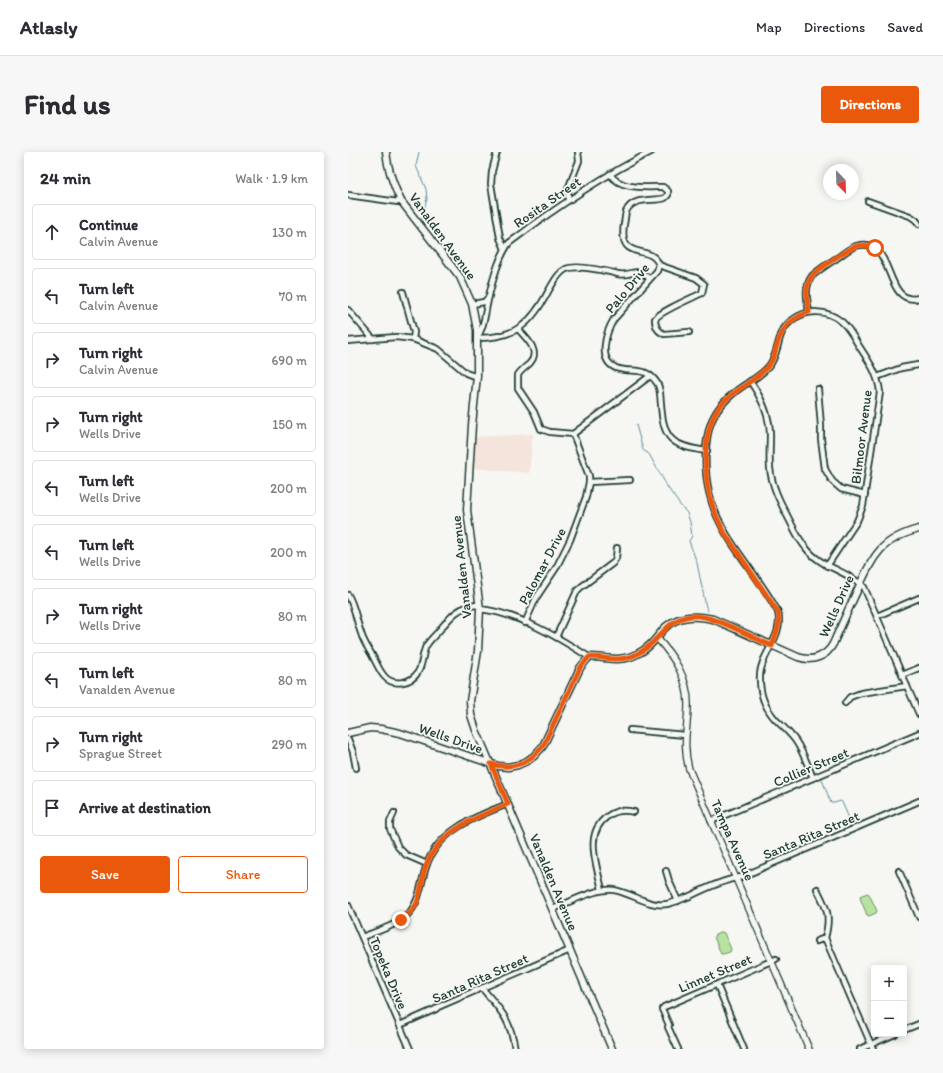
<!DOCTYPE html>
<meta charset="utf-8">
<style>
:root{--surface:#fff;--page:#f7f7f7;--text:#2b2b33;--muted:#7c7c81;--line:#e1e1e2;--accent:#ea580c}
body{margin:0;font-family:Itim,sans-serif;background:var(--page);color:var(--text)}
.controls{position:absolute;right:12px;bottom:12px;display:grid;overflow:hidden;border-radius:4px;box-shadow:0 2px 10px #0003}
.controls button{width:36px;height:36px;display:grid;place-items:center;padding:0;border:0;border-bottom:1px solid var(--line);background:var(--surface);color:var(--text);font:20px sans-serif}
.compass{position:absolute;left:475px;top:12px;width:36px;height:36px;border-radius:50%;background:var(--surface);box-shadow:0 2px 10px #0003;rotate:157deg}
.stop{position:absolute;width:12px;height:12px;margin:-9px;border:3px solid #ea580c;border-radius:50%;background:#fff}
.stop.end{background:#ea580c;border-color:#fff;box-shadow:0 1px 4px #0008}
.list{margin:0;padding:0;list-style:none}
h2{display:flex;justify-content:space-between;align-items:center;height:52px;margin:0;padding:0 16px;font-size:17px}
h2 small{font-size:13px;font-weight:400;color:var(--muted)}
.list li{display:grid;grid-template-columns:26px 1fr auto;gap:12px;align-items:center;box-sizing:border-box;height:56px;margin:0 8px 8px;padding:0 8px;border:1px solid var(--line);border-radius:4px}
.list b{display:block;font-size:15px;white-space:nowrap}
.list p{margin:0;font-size:13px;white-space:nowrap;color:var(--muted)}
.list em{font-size:13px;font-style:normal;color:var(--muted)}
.actions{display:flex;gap:8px;padding:12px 16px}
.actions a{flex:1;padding:9px 0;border:1px solid var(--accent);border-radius:4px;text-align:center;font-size:14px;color:var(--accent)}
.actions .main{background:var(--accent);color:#fff}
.icon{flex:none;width:22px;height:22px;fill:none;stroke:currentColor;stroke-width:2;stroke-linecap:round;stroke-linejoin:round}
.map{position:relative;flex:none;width:571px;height:897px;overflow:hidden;border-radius:4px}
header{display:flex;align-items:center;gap:24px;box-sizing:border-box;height:56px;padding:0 20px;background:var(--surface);border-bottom:1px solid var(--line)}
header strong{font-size:19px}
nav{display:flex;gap:22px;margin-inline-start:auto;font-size:14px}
.intro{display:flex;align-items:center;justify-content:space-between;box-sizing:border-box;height:96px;padding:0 24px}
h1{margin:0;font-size:28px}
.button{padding:10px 18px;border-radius:4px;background:var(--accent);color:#fff;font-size:14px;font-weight:700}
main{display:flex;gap:24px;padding:0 24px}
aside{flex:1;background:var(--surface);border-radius:4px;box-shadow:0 2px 10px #0003}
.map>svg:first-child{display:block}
.built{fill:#f5e4dc}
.green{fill:#b8e29f;stroke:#6c906a}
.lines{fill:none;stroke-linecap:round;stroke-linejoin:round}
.stream{stroke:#5d8d9e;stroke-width:1}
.minor-casing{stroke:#1f3d34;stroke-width:8}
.tertiary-casing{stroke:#1f3d34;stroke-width:8}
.secondary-casing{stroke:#1f3d34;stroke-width:9}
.minor{stroke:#f6f6f2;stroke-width:4.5}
.tertiary{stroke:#f6f6f2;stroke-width:5.5}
.secondary{stroke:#f6f6f2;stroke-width:6}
.route{stroke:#ea580c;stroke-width:5}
.labels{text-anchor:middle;stroke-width:3.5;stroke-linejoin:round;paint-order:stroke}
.street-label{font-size:14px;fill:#1f3d34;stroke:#f6f6f2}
</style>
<header>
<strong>Atlasly</strong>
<nav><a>Map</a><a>Directions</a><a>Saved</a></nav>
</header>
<div class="intro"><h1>Find us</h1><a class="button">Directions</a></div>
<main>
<aside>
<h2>24 min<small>Walk · 1.9 km</small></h2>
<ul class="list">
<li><svg class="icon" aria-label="ahead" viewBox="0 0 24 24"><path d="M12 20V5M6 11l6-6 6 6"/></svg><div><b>Continue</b><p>Calvin Avenue</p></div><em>130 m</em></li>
<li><svg class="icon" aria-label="left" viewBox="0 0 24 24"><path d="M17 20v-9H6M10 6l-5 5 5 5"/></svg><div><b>Turn left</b><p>Calvin Avenue</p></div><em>70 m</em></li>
<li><svg class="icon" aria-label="right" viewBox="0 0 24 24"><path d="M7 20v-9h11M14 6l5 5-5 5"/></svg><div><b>Turn right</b><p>Calvin Avenue</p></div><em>690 m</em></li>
<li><svg class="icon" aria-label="right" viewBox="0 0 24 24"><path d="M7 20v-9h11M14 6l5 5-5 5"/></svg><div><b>Turn right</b><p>Wells Drive</p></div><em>150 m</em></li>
<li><svg class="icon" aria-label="left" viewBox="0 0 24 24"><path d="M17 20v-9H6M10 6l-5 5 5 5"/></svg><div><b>Turn left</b><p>Wells Drive</p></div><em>200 m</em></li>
<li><svg class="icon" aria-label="left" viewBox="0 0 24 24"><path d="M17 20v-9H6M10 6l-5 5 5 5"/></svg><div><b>Turn left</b><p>Wells Drive</p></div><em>200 m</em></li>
<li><svg class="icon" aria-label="right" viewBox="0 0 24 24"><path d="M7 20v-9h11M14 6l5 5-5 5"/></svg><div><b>Turn right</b><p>Wells Drive</p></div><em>80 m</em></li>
<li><svg class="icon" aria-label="left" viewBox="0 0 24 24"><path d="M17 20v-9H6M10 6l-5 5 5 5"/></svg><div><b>Turn left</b><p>Vanalden Avenue</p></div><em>80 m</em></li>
<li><svg class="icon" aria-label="right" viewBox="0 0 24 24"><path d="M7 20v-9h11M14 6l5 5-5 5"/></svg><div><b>Turn right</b><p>Sprague Street</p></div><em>290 m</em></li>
<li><svg class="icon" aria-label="arrive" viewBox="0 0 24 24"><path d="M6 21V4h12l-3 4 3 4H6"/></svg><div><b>Arrive at destination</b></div></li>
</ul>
<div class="actions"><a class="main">Save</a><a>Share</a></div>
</aside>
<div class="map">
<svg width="571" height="897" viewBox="0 0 571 897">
<rect width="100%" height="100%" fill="#f6f6f2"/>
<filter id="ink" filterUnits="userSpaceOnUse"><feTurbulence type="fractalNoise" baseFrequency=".025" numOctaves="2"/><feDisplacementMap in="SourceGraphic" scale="8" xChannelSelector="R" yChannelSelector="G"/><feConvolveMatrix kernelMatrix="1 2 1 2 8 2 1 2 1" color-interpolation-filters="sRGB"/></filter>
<g filter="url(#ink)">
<polygon class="built" points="185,282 181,321 125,316 127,285"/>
<g class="green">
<polygon points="519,741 521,742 529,759 528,761 521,764 519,763 512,746 512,744"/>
<polygon points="374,780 376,781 383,797 382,800 375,802 373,802 366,785 367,783"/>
</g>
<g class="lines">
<g class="stream">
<polyline points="71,0 68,14 78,37 79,47 74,64 74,71"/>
<polyline points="288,273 295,298 301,302 320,336 332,353 339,361 342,370 344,384 341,389 349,411 358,455 360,459"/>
<polyline points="473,625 483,651 486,651 493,649 494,650 503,671 506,674"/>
</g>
<g class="minor-casing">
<g id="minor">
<polyline points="149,0 144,19 143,32 152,86 157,97"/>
<path d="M262 22C272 38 298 35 315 35L320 39V43L317 46C305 50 284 44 278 60 277 63 277 68 276 72 270 112 303 90 311 113L309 119 266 167C258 180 249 208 268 216 284 222 297 213 309 231 313 237 312 245 313 252 315 288 324 294 359 299"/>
<polyline points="0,43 50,50 53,49"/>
<polyline points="220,48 220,37 231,9 230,0"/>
<polyline points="520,49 562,64 568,68 571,72"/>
<path d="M311 113 348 126 356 132 354 141C344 146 311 160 307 167 307 174 309 179 316 182L341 180"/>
<polyline points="55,140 66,180 65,187"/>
<polyline points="124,152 136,150 140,146"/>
<polyline points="0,158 25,187"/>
<path d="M461 160C459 147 456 135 464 124 472 117 481 111 489 106 495 102 501 96 508 94 548 82 534 155 571 146"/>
<path d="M170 177C178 186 193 199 182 211 178 215 173 218 170 223V236L186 260 193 277 202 280 225 282"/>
<path d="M130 184C137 173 137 160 140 148 144 130 151 105 161 91 206 57 252 25 303 0"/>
<path d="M130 186C168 186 184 171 201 138 206 130 210 121 218 117 230 112 258 119 270 122 284 125 286 114 301 126"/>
<polyline points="0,189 48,185 65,187 90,197 118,221 123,223 129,224"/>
<polyline points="529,225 553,216 570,213"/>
<path d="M402 229C413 245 422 263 422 283 422 294 421 305 422 316 424 337 435 355 444 373 448 381 452 389 458 396 473 416 499 418 516 435L571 562"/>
<polyline points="470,237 473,274 473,287 477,317 484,329 493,337 517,343"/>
<polyline points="225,282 302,224"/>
<polyline points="241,330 282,328"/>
<path d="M0 443C7 455 8 468 13 481 15 489 20 496 24 503 28 510 31 518 36 524 45 535 64 531 70 520 75 512 74 502 78 494 81 489 86 484 90 480 102 465 111 453 131 453"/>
<path d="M132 457C169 461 210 485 241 505"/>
<polyline points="529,464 571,446"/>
<polyline points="177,471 188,446 208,416 222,388 238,345 241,330 241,324 225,282"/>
<polyline points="208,485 229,439 233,435 265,411 268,406 269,396"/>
<polyline points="554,523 571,516"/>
<polyline points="497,551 502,545 513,541 559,534"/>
<polyline points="282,578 337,583"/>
<polyline points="0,587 5,600 8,616"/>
<path d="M465 626C460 614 455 599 447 588 441 580 434 574 428 568 416 555 411 540 412 523 413 501 436 485 430 460 409 419 371 386 361 340 356 319 356 287 364 268 369 257 378 247 387 240 398 231 412 225 421 214 432 201 428 180 443 169 458 157 479 157 494 170 501 176 506 186 511 194 521 209 530 222 532 240L515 354 509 369 479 414"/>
<polyline points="46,661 42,670 42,677 50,695 58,703 79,712"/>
<polyline points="363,669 571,581"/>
<polyline points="318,719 321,729 330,749"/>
<polyline points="551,719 571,765"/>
<path d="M469 737C479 757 483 763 477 786L525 897"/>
<path d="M254 738C249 713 235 681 260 664 268 658 277 658 286 660"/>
<polyline points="0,753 62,897"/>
<path d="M205 757C222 750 247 736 266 738 284 741 300 755 319 752 326 751 334 747 342 744 358 736 375 728 393 725L571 649"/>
<path d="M14 785C30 779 51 773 62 760 72 748 73 730 78 715 89 679 128 664 160 652"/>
<polyline points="469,789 477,786"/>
<polyline points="369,833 396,897"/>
<path d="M134 836C153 859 162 866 167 897"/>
<polyline points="52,873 88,857 90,855 222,798"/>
<polyline points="556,878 571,872"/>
<polyline points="330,897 320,875 321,873 314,857 316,855 428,807"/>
<polyline points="512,897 547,882"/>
</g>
</g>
<g class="tertiary-casing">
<path id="tertiary" d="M309 486C326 505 340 526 340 552 340 576 334 592 341 617L461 897"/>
</g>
<g class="secondary-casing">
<g id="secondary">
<path d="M38 0C40 18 45 33 53 49L112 125 124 152 129 178V224L124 273 119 358 132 457 130 499 122 549 123 563 128 578 264 897"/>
<path d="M0 581 22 576 33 577 52 581 150 614 160 615 170 613 179 609 186 604 195 594 232 516 241 505C259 505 272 511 289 502 300 497 307 488 314 479 327 463 346 463 365 467L450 505C464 510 478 505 485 492 493 474 501 456 509 439 525 405 532 387 571 377"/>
</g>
</g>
<use href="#minor" class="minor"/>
<use href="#tertiary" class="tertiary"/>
<use href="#secondary" class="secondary"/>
</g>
</g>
<g class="lines" filter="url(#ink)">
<path class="route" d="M53 768C58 764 64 759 68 753 73 742 74 726 78 714 91 679 128 665 160 652L143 612C166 618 180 612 195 594L232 516 241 505C258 505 273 511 289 502 313 491 318 462 350 464 370 466 404 485 424 494 428 482 433 472 430 460L376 380C372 372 368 364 365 355 355 326 353 279 372 254 386 237 410 228 421 213 425 208 427 202 428 196 434 176 441 167 461 160 459 147 456 135 464 124 472 116 499 97 509 94 515 92 521 94 527 96"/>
</g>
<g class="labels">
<g class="street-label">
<text transform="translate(199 50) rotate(-35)" y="5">Rosita Street</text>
<text transform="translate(95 84) rotate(54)" y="5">Vanalden Avenue</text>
<text transform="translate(279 136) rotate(-50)" y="5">Palo Drive</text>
<text transform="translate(513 285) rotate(-83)" y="5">Bilmoor Avenue</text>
<text transform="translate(194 414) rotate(-62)" y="5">Palomar Drive</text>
<text transform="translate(113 415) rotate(-96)" y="5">Vanalden Avenue</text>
<text transform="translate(488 454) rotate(-66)" y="5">Wells Drive</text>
<text transform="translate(103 586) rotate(19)" y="5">Wells Drive</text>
<text transform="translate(463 615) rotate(-23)" y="5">Collier Street</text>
<text transform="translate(463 683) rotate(-23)" y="5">Santa Rita Street</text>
<text transform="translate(385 688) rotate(66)" y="5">Tampa Avenue</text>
<text transform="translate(206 730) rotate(67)" y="5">Vanalden Avenue</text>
<text transform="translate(41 821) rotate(67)" y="5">Topeka Drive</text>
<text transform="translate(367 821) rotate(-23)" y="5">Linnet Street</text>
<text transform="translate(132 826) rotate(-24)" y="5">Santa Rita Street</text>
</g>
</g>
</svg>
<div class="controls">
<button>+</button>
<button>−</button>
</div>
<svg class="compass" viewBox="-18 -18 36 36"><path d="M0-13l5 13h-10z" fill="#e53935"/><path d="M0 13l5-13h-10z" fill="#7c7c81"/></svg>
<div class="stop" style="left:527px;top:96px"></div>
<div class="stop end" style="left:53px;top:768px"></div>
</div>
</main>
